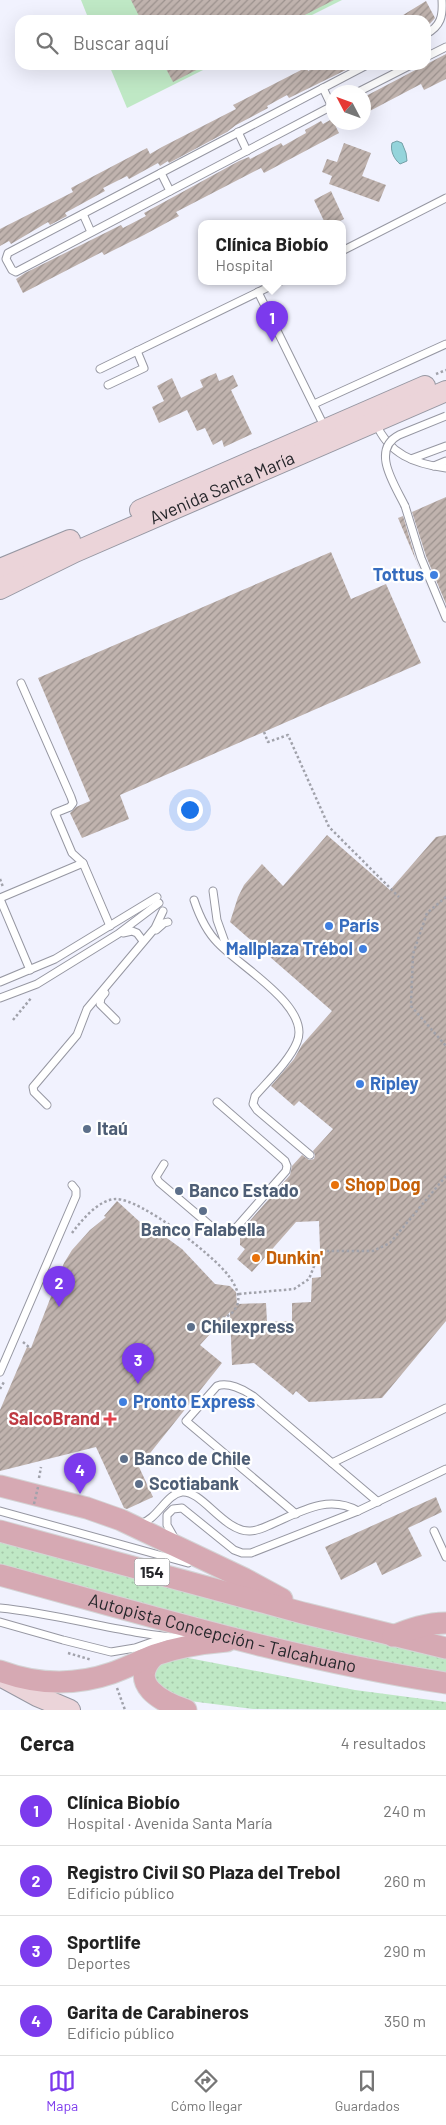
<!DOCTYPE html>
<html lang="es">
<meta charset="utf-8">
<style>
:root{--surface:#fff;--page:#f2f2f2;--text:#222;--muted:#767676;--line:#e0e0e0;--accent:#7c3aed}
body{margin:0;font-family:Barlow,sans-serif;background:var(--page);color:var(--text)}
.compass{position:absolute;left:326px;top:85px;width:45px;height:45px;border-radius:50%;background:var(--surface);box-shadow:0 5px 20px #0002;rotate:311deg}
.you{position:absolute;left:189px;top:809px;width:18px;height:18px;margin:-12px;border:4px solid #fff;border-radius:50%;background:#1a73e8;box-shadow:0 0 0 8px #1a73e833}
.badge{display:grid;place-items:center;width:32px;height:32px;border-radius:50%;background:var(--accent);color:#fff;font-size:16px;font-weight:700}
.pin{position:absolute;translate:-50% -41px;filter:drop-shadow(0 1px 2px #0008)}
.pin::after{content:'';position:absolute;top:26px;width:18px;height:15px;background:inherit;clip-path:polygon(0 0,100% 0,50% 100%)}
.popup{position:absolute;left:198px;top:220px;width:148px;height:65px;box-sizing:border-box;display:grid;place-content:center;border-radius:10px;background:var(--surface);filter:drop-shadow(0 1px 4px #0005);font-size:16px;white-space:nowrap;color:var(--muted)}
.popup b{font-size:19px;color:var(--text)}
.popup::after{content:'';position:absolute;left:50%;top:100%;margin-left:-10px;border:10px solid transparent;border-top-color:var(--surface)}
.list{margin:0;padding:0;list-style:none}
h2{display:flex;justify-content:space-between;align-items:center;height:65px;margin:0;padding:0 20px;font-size:21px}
h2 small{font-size:16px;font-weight:400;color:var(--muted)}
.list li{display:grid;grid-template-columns:32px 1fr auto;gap:15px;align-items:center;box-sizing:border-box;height:70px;padding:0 20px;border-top:1px solid var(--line)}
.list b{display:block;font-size:19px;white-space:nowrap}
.list p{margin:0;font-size:16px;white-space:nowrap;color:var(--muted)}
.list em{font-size:16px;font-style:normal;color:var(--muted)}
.icon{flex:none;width:28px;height:28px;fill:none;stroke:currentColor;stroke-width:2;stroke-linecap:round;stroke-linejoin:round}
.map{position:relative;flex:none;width:446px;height:1710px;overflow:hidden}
.search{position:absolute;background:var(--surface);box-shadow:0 5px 20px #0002;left:15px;right:15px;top:15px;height:55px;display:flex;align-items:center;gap:12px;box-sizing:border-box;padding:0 18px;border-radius:15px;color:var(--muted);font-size:19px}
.sheet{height:345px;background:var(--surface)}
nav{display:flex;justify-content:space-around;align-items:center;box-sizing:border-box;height:70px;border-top:1px solid var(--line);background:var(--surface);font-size:14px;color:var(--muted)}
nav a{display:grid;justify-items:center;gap:2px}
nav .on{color:var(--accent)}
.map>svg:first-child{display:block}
.grass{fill:url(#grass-dots)}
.garden{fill:#bfe8c5}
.water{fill:#94d4db;stroke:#73a0a6}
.building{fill:url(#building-hatch)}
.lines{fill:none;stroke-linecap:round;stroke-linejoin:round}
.lane-casing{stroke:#9697a2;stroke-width:9}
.secondary-casing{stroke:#9697a2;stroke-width:22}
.primary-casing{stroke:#d4d4d5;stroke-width:23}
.path{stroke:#a1a2ab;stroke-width:2.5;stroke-dasharray:2.5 2.5;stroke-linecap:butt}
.lane{stroke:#fff;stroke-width:7}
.secondary{stroke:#ebd4d9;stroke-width:20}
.primary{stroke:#d6a9b3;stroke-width:21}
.lane-bridge-casing{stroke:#9697a2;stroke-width:9;stroke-linecap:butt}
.path-bridge{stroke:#a1a2ab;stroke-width:2.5;stroke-dasharray:2.5 2.5;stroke-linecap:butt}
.lane-bridge{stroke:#fff;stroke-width:7}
.shop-dot{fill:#3f7fe0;stroke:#fff;stroke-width:2}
.service-dot{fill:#5c6f8a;stroke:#fff;stroke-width:2}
.food-dot{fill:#e8710a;stroke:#fff;stroke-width:2}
.health-dot{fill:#e0444e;stroke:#fff;stroke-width:2}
.labels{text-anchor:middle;stroke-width:4.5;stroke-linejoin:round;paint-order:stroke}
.shield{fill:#fff;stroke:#67686b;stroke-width:1}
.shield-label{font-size:16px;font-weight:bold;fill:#26272b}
.street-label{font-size:18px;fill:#26272b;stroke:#fff}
.shop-label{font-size:18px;font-weight:bold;fill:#366cbe;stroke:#fff;text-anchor:start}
.service-label{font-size:18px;font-weight:bold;fill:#4e5e75;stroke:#fff;text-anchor:start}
.food-label{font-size:18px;font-weight:bold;fill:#c56008;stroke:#fff;text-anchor:start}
.health-label{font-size:18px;font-weight:bold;fill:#be3a42;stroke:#fff;text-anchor:end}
</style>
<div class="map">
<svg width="446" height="1710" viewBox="0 0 446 1710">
<defs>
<pattern id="grass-dots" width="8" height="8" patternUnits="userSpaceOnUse" patternTransform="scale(1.25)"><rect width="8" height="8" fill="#bfe8c5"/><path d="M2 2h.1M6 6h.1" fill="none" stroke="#a4c7a9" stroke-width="1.8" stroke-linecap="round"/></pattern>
<pattern id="building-hatch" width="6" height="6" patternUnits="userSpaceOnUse" patternTransform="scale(1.25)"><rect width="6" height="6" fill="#c0b3ae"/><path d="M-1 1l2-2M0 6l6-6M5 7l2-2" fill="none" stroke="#9c928e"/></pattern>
</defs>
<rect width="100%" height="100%" fill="#f1f2fe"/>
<g class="grass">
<polygon points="0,1541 446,1656 446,1675 335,1655 0,1567"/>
<polygon points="178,1656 355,1690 446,1702 446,1710 253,1709 174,1699 158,1691 154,1673 160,1662"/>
</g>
<g class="garden">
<polygon points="81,0 342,0 302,20 89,20"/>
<polygon points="109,65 213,65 127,108"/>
</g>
<path class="water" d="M397 141 402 143 406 153 407 161 400 164C394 159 390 151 392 143Z"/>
<g class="building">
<polygon points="131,0 334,0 295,20 141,20"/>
<polygon points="426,1 435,18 426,28 426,20 395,20"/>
<polygon points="446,54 446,79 424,90 421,84 364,114 364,97"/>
<polygon points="164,65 206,65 173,82"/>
<polygon points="319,65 356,65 289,98 287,95 267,106 268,108 236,125 227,132 169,163 168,161 160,166 158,163 129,179 127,176 103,188 105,191 65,213 67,216 50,225 48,222 11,244 9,241 0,246 0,229 73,192 71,188 147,148 150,154 162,147 236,109 233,105 243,100 307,67 308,71"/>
<polygon points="332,119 339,133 264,173 261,168 176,212 179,216 144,235 104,255 102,252 23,293 16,279 25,273 121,225 123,228 146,216 144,213 239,161 249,157 250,159 281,143 283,146 306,133 305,130 321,121 323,124"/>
<polygon points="344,143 371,153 362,176 386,185 379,202 329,184 332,176 322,172 327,159 337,162"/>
<polygon points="331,191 344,219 336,223 325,223 314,200"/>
<polygon points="216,373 219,381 233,375 238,386 231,390 252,434 224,447 222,440 213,445 205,428 197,431 187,410 159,423 152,407 164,401 157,386 172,378 181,398 203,387 200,380"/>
<polygon points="446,497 446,604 426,556 412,512"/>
<polygon points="403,516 416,560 431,596 398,518"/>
<polygon points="331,552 351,599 386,584 421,663 120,795 129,819 82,838 70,813 76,807 90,801 38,678"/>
<polygon points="327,835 390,890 436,837 446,835 446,1321 382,1398 309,1402 296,1391 293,1395 254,1363 232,1365 230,1312 200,1345 222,1363 139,1467 153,1497 127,1509 124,1508 96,1447 0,1471 0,1410 27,1347 31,1348 64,1263 72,1250 90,1230 106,1217 104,1216 117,1201 141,1223 153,1228 182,1249 215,1284 230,1286 236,1292 237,1304 266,1303 267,1322 292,1321 292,1303 311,1302 312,1278 321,1277 319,1221 296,1222 252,1272 237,1259 245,1249 240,1245 240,1232 290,1175 292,1166 302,1155 309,1160 314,1159 315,1155 313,1151 333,1129 299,1101 294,1106 271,1086 294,1059 302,1045 332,1011 230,922 238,897 244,885 262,864 283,886"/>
<polygon points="436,1497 442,1512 408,1528 422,1556 382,1575 376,1562 341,1580 325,1547"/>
</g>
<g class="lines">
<g class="lane-casing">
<g id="lane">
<path d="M426 34C441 26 443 16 442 0"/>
<polyline points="426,57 446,47"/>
<polyline points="323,88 332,107"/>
<polyline points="358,92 411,65"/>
<polyline points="334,105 16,272 12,270 6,259 8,253 367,65"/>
<polyline points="238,132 247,151"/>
<polyline points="161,173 170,191"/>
<polyline points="83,214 91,232"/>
<polyline points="342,251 446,198"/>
<polyline points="258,292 325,428"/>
<polyline points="100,369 281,281"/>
<polyline points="108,385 144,368 137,351"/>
<polyline points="314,404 446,344"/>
<path d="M376 423C388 454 415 464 446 468"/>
<polyline points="411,459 446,446"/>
<polyline points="434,466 446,461"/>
<polyline points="405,506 421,558 446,618"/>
<polyline points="21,683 71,797 73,803 70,807 55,813 72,853 83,863 110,926"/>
<polyline points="213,891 217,920 227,948"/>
<polyline points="0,898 83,863"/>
<polyline points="0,899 30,970"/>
<path d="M194 900C199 915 207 932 218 943 239 966 312 1007 297 1042 290 1060 268 1081 255 1096L253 1104 257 1110 310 1155"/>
<polyline points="156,930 164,923 168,922"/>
<polyline points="123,933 132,931 137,933 143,941"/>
<polyline points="0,982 55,959 157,897"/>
<polyline points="105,993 101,998 100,1004 116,1020"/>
<polyline points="0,998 37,984 118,934 159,903"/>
<polyline points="47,1105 34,1092 33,1087 77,1035 87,1009 155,928 163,911"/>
<polyline points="164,1164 156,1177 159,1182 219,1233 235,1229 286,1171 287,1166 285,1161 217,1102"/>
<polyline points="0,1372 76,1196 76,1190 72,1185"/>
<polyline points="332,1463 446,1408"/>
<polyline points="0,1511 188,1563"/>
<path d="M296 1514 186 1421 217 1386C228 1382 243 1389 253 1396L378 1502"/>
<path d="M140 1524C158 1519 166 1494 182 1492 202 1490 224 1532 250 1531 258 1531 265 1527 272 1524 300 1512 328 1494 358 1511"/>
<polyline points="434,1531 446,1557"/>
<polyline points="175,1539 167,1525 167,1515 173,1509 182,1508 234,1550 242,1553 251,1553 358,1511 446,1469"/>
<path d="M0 1608C63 1614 124 1635 187 1638"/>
<polyline points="0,1622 63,1640 111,1652 135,1648 166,1637"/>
</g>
</g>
<g class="secondary-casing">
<g id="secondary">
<polyline points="140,510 425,386"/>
<polyline points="0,569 70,540"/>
<path id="s1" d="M0 589 75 552 446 391"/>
<polyline points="0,1676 37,1696 70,1710"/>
</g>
</g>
<g class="primary-casing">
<g id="primary">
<polyline points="0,1486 87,1508 121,1520 245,1579 282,1599"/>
<polyline points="0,1531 303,1613 446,1648"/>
<path id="s2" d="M0 1575C148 1615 294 1660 446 1683"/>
<path d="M393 1636C410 1629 427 1623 446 1623"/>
<path d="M154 1656C127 1684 162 1702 186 1710"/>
<path d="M0 1671C38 1685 74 1686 112 1673 127 1668 141 1660 155 1655 178 1647 203 1643 227 1641"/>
</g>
</g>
<g class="path">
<polyline points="436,374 446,370"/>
<polyline points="264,732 268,742 288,735 329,827 399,897"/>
<polyline points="0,879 3,887"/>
<polyline points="446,897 427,913 413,954 411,1006 446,1046"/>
<polyline points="13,1020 32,997"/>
<path d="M72 1233C81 1221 99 1199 116 1199 141 1199 212 1254 228 1275 235 1284 243 1298 235 1309 231 1316 223 1319 215 1319"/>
<polyline points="239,1294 294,1289 309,1279 320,1251 373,1251 390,1243 446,1176"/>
<polyline points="23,1342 30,1348"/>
<polyline points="0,1389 4,1382"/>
<polyline points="39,1478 41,1467"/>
<polyline points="68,1653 92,1660"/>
<polyline points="117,1688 125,1710"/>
</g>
<use href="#lane" class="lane"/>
<use href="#secondary" class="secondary"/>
<use href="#primary" class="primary"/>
<g class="lane-bridge-casing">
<path id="lane-bridge" d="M405 506C395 485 370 450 399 435L446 416"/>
</g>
<polyline class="path-bridge" points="34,1504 38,1487"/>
<use href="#lane-bridge" class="lane-bridge"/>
</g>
<g class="shop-dot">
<circle cx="434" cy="575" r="5"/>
<circle cx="329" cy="926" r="5"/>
<circle cx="363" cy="949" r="5"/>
<circle cx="360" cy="1084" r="5"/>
<circle cx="123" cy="1402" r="5"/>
</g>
<g class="service-dot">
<circle cx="87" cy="1129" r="5"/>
<circle cx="179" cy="1191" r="5"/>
<circle cx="203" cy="1211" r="5"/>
<circle cx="191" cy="1327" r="5"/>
<circle cx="124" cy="1459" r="5"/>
<circle cx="139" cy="1484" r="5"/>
</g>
<g class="food-dot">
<circle cx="335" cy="1185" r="5"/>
<circle cx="256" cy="1258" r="5"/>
</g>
<path class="health-dot" d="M107.5 1411.5h5v5h5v5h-5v5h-5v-5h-5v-5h5z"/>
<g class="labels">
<rect class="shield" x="134.5" y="1558.5" width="35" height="27" rx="4"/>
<g class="shield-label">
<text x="152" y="1578">154</text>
</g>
<g class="street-label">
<text dy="6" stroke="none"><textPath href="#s1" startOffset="244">Avenida Santa María</textPath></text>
<text dy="6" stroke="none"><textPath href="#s2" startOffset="230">Autopista Concepción - Talcahuano</textPath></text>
</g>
<g class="shop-label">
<text x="424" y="581" text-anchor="end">Tottus</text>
<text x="339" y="932">París</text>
<text x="353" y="955" text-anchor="end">Mallplaza Trébol</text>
<text x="370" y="1090">Ripley</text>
<text x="133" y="1408">Pronto Express</text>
</g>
<g class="service-label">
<text x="97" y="1135">Itaú</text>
<text x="189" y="1197">Banco Estado</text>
<text x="203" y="1236" text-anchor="middle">Banco Falabella</text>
<text x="201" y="1333">Chilexpress</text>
<text x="134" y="1465">Banco de Chile</text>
<text x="149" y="1490">Scotiabank</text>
</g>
<g class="food-label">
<text x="345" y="1191">Shop Dog</text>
<text x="266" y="1264">Dunkin'</text>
</g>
<g class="health-label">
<text x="100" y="1425">SalcoBrand</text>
</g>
</g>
</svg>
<svg class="compass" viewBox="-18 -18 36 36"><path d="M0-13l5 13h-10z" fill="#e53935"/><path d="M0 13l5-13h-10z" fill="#767676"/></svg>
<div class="you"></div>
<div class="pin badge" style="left:272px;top:342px">1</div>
<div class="popup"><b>Clínica Biobío</b>Hospital</div>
<div class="pin badge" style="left:59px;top:1307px">2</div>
<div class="pin badge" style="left:138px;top:1384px">3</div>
<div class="pin badge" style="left:80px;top:1494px">4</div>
<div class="search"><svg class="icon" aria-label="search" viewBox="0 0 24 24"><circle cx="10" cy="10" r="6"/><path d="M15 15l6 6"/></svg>Buscar aquí</div>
</div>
<section class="sheet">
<h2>Cerca<small>4 resultados</small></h2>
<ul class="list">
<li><span class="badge">1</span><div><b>Clínica Biobío</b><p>Hospital · Avenida Santa María</p></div><em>240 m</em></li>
<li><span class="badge">2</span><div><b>Registro Civil SO Plaza del Trebol</b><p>Edificio público</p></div><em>260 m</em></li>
<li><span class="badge">3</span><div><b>Sportlife</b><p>Deportes</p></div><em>290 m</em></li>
<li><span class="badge">4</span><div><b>Garita de Carabineros</b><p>Edificio público</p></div><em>350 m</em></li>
</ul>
</section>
<nav>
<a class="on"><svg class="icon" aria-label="map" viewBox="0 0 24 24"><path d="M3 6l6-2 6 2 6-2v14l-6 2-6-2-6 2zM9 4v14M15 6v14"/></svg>Mapa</a>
<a><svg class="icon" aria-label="directions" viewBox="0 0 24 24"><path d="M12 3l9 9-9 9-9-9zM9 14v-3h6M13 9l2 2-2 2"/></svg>Cómo llegar</a>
<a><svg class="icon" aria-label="saved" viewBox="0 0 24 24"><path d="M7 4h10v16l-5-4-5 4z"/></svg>Guardados</a>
</nav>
